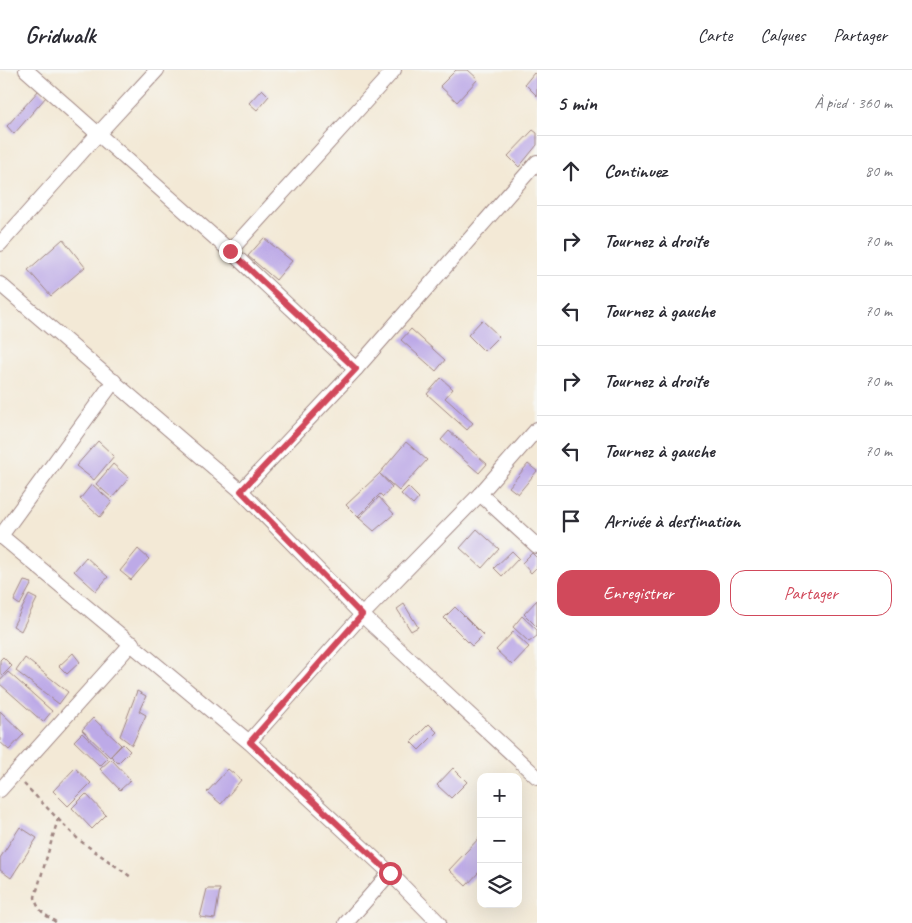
<!DOCTYPE html>
<html lang="fr">
<meta charset="utf-8">
<style>
:root{--surface:#fff;--page:#f2f2f3;--text:#2b2b33;--muted:#7c7c81;--line:#e1e1e2;--accent:#d1495b}
body{margin:0;font-family:Caveat,sans-serif;background:var(--page);color:var(--text)}
.controls{position:absolute;right:15px;bottom:15px;display:grid;overflow:hidden;border-radius:10px;box-shadow:0 5px 20px #0002}
.controls button{width:45px;height:45px;display:grid;place-items:center;padding:0;border:0;border-bottom:1px solid var(--line);background:var(--surface);color:var(--text);font:25px sans-serif}
.stop{position:absolute;width:15px;height:15px;margin:-11px;border:4px solid #d1495b;border-radius:50%;background:#fff}
.stop.end{background:#d1495b;border-color:#fff;box-shadow:0 1px 5px #0008}
.list{margin:0;padding:0;list-style:none}
h2{display:flex;justify-content:space-between;align-items:center;height:65px;margin:0;padding:0 20px;font-size:21px}
h2 small{font-size:16px;font-weight:400;color:var(--muted)}
.list li{display:grid;grid-template-columns:32px 1fr auto;gap:15px;align-items:center;box-sizing:border-box;height:70px;padding:0 20px;border-top:1px solid var(--line)}
.list b{display:block;font-size:19px;white-space:nowrap}
.list em{font-size:16px;font-style:normal;color:var(--muted)}
.actions{display:flex;gap:10px;padding:15px 20px}
.actions a{flex:1;padding:11px 0;border:1px solid var(--accent);border-radius:15px;text-align:center;font-size:18px;color:var(--accent)}
.actions .main{background:var(--accent);color:#fff}
.icon{flex:none;width:28px;height:28px;fill:none;stroke:currentColor;stroke-width:2;stroke-linecap:round;stroke-linejoin:round}
.map{position:relative;flex:none;width:537px;height:853px;overflow:hidden}
header{display:flex;align-items:center;gap:30px;box-sizing:border-box;height:70px;padding:0 25px;background:var(--surface);border-bottom:1px solid var(--line)}
header strong{font-size:24px}
nav{display:flex;gap:28px;margin-inline-start:auto;font-size:18px}
main{display:flex}
aside{flex:1;background:var(--surface)}
.map>svg:first-child{display:block}
.building{fill:#bdaae7}
.lines{fill:none;stroke-linecap:round;stroke-linejoin:round}
.minor-casing{stroke:#9e8480;stroke-width:16}
.path{stroke:#9e8480;stroke-width:2.5;stroke-dasharray:4 4;stroke-linecap:butt}
.minor{stroke:#fff;stroke-width:14}
.route{stroke:#d1495b;stroke-width:6}
</style>
<header>
<strong>Gridwalk</strong>
<nav><a>Carte</a><a>Calques</a><a>Partager</a></nav>
</header>
<main>
<div class="map">
<svg width="537" height="853" viewBox="0 0 537 853">
<rect width="100%" height="100%" fill="#f6f6f2"/>
<filter id="ink" filterUnits="userSpaceOnUse"><feTurbulence type="fractalNoise" baseFrequency=".02" numOctaves="2"/><feDisplacementMap in="SourceGraphic" scale="10" xChannelSelector="R" yChannelSelector="G"/><feConvolveMatrix kernelMatrix="1 2 1 2 8 2 1 2 1" color-interpolation-filters="sRGB"/></filter>
<filter id="wash" filterUnits="userSpaceOnUse"><feTurbulence type="fractalNoise" baseFrequency=".0096" numOctaves="4" result="noise"/><feDisplacementMap in="SourceGraphic" scale="20" xChannelSelector="R" yChannelSelector="G"/><feGaussianBlur stdDeviation="1.12" result="paint"/><feColorMatrix in="noise" values="0 0 0 0 0 0 0 0 0 0 0 0 0 0 0 0 0 1.4 0 .05"/><feComposite in="paint" operator="in"/></filter>
<g filter="url(#wash)">
<rect width="100%" height="100%" fill="#f3e9d6"/>
<g id="blocks">
<g class="building">
<polygon points="456,0 468,0 478,9 457,32 440,16"/>
<polygon points="534,3 537,6 537,26 525,14"/>
<polygon points="262,19 269,26 257,40 249,33"/>
<polygon points="39,20 46,27 14,64 7,56"/>
<polygon points="533,60 537,63 537,75 519,97 508,86"/>
<polygon points="264,168 292,191 276,210 248,186"/>
<polygon points="63,169 85,197 51,226 28,200"/>
<polygon points="482,250 499,266 484,281 468,265"/>
<polygon points="411,259 445,290 436,301 401,270"/>
<polygon points="441,308 453,319 445,328 473,353 467,360 427,324"/>
<polygon points="449,361 487,394 479,403 441,370"/>
<polygon points="98,371 114,386 94,410 76,396"/>
<polygon points="406,372 427,390 399,421 380,404 392,417 383,427 380,424 358,446 359,448 346,435 379,404"/>
<polygon points="113,394 129,408 112,428 96,414"/>
<polygon points="528,394 537,401 518,424 509,417"/>
<polygon points="92,414 112,432 100,447 80,429"/>
<polygon points="408,417 419,428 413,435 401,424"/>
<polygon points="379,427 394,444 374,461 359,448"/>
<polygon points="477,459 499,479 482,498 460,478"/>
<polygon points="138,479 149,489 131,510 120,501"/>
<polygon points="512,481 519,488 502,506 494,498"/>
<polygon points="532,483 537,488 537,497 531,503 522,493"/>
<polygon points="86,487 108,507 96,521 74,501"/>
<polygon points="24,511 32,513 20,535 14,531"/>
<polygon points="29,525 37,529 21,561 13,556"/>
<polygon points="537,530 537,557 524,544"/>
<polygon points="404,534 418,557 411,561 397,539"/>
<polygon points="455,537 483,565 472,576 444,548"/>
<polygon points="522,546 537,560 537,566 529,572 513,557"/>
<polygon points="513,562 529,577 512,595 496,580"/>
<polygon points="73,583 80,592 67,604 59,596"/>
<polygon points="3,587 12,596 0,608 0,590"/>
<polygon points="25,588 68,622 59,634 16,601"/>
<polygon points="8,602 52,641 43,652 0,614 0,611"/>
<polygon points="137,621 146,626 139,641 146,645 132,675 120,666"/>
<polygon points="0,641 24,664 9,680 0,672"/>
<polygon points="93,648 121,675 110,687 82,660"/>
<polygon points="429,654 437,662 419,680 411,672"/>
<polygon points="82,663 108,688 100,696 74,671"/>
<polygon points="123,674 130,681 118,693 111,686"/>
<polygon points="111,689 131,710 120,720 100,699"/>
<polygon points="75,698 91,713 68,736 53,721"/>
<polygon points="453,698 467,712 451,728 437,715"/>
<polygon points="228,699 241,710 221,734 207,722"/>
<polygon points="86,724 106,745 92,759 72,738"/>
<polygon points="20,757 37,768 11,808 0,800 0,788"/>
<polygon points="481,766 481,800 466,816 449,800"/>
<polygon points="207,819 220,819 215,849 200,847"/>
</g>
</g>
</g>
<g filter="url(#ink)">
<use href="#blocks" fill-opacity="0" stroke="#9e8480" stroke-width="1"/>
<g class="lines">
<g class="minor-casing">
<g id="minor">
<polyline points="26,0 230,181 356,299"/>
<polyline points="0,174 98,64 157,0"/>
<polyline points="230,181 394,0"/>
<polyline points="0,214 241,421 362,545 537,707"/>
<polyline points="241,421 356,299 537,92"/>
<polyline points="480,424 537,476"/>
<polyline points="0,465 249,672 390,803 439,853"/>
<polyline points="0,467 114,311"/>
<polyline points="249,672 362,545 480,424 537,359"/>
<polyline points="0,720 132,573"/>
<polyline points="346,853 390,803"/>
</g>
</g>
<g class="path">
<path d="M24 714 58 749 35 827C37 841 46 845 57 853"/>
<polyline points="58,749 79,770 131,807"/>
</g>
<use href="#minor" class="minor"/>
</g>
</g>
<g class="lines" filter="url(#ink)">
<polyline class="route" points="230,181 356,299 241,421 362,545 250,672 390,803"/>
</g>
</svg>
<div class="controls">
<button>+</button>
<button>−</button>
<button><svg class="icon" aria-label="layers" viewBox="0 0 24 24"><path d="M12 4l9 5-9 5-9-5zM3 14l9 5 9-5"/></svg></button>
</div>
<div class="stop" style="left:390px;top:803px"></div>
<div class="stop end" style="left:230px;top:181px"></div>
</div>
<aside>
<h2>5 min<small>À pied · 360 m</small></h2>
<ul class="list">
<li><svg class="icon" aria-label="ahead" viewBox="0 0 24 24"><path d="M12 20V5M6 11l6-6 6 6"/></svg><div><b>Continuez</b></div><em>80 m</em></li>
<li><svg class="icon" aria-label="right" viewBox="0 0 24 24"><path d="M7 20v-9h11M14 6l5 5-5 5"/></svg><div><b>Tournez à droite</b></div><em>70 m</em></li>
<li><svg class="icon" aria-label="left" viewBox="0 0 24 24"><path d="M17 20v-9H6M10 6l-5 5 5 5"/></svg><div><b>Tournez à gauche</b></div><em>70 m</em></li>
<li><svg class="icon" aria-label="right" viewBox="0 0 24 24"><path d="M7 20v-9h11M14 6l5 5-5 5"/></svg><div><b>Tournez à droite</b></div><em>70 m</em></li>
<li><svg class="icon" aria-label="left" viewBox="0 0 24 24"><path d="M17 20v-9H6M10 6l-5 5 5 5"/></svg><div><b>Tournez à gauche</b></div><em>70 m</em></li>
<li><svg class="icon" aria-label="arrive" viewBox="0 0 24 24"><path d="M6 21V4h12l-3 4 3 4H6"/></svg><div><b>Arrivée à destination</b></div></li>
</ul>
<div class="actions"><a class="main">Enregistrer</a><a>Partager</a></div>
</aside>
</main>
